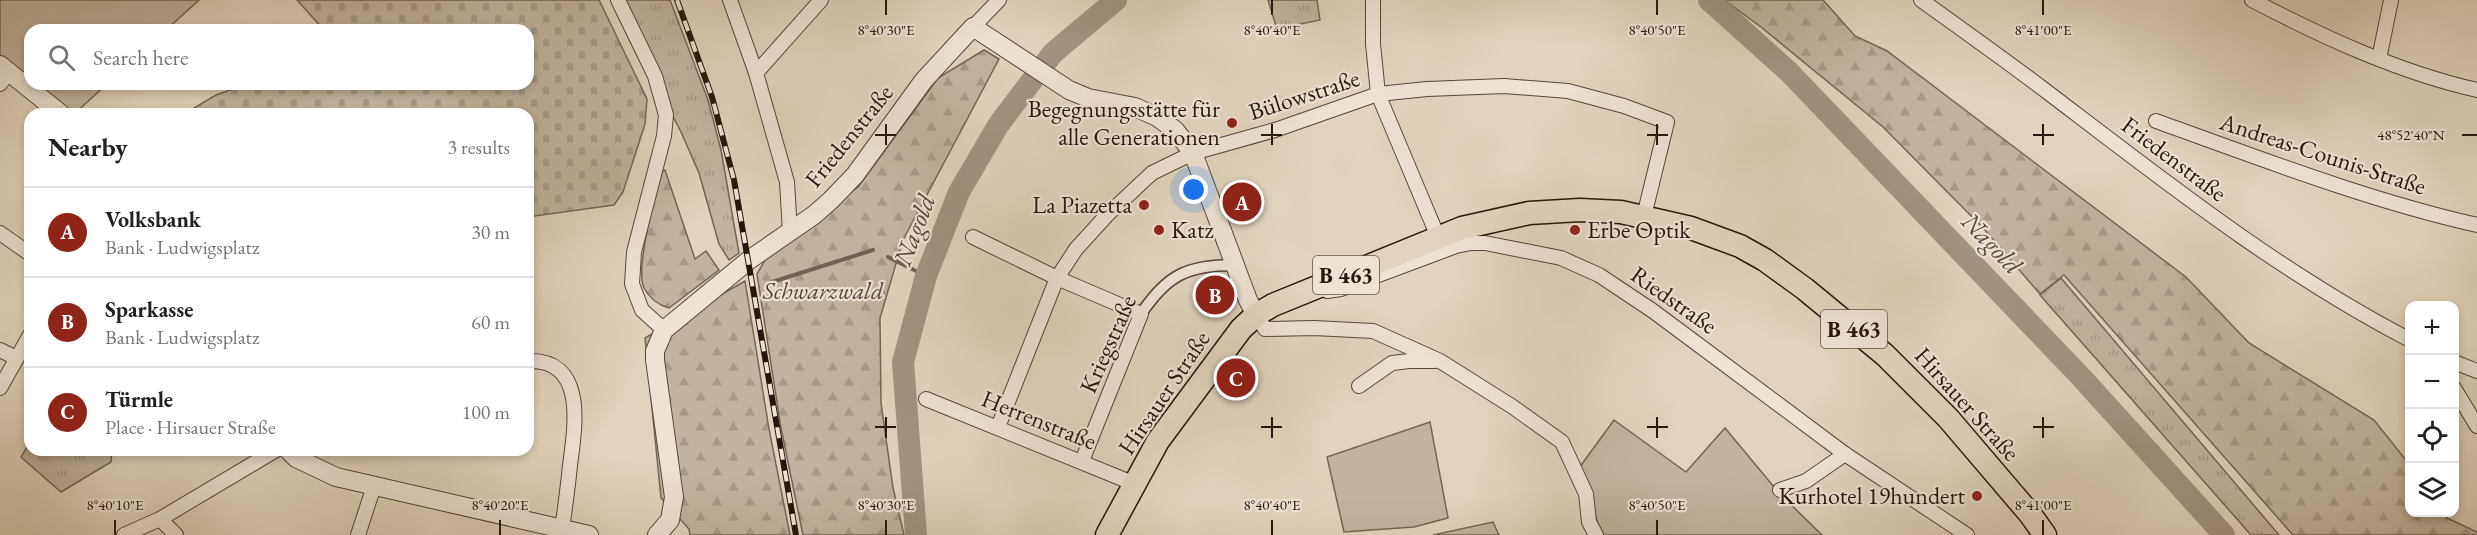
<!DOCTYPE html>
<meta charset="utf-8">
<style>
:root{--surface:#fff;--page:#f6f6f6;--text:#202124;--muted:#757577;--line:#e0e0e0;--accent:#8f2418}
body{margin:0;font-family:"EB Garamond",serif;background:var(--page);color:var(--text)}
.controls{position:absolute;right:18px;bottom:18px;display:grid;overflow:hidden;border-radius:12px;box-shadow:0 3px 9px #0003}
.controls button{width:54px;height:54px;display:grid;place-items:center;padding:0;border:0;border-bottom:2px solid var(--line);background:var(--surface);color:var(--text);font:30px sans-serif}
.you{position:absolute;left:1194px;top:190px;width:21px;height:21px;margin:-15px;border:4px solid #fff;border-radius:50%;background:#1a73e8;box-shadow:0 0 0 9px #1a73e833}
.badge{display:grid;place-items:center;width:39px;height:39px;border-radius:50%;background:var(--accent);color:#fff;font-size:20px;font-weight:700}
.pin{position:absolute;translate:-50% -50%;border:3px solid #fff;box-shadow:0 2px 6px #0006}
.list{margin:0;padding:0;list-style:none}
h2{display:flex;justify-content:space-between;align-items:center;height:78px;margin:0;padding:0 24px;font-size:26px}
h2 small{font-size:20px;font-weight:400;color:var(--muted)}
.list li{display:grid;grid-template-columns:39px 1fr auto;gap:18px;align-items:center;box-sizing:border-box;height:90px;padding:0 24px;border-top:2px solid var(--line)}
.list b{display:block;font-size:22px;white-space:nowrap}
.list p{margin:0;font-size:20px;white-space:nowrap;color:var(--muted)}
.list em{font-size:20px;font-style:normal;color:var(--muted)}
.icon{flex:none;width:33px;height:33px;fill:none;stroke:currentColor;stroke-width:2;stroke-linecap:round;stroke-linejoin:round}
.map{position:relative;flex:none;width:2477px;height:535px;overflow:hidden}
.search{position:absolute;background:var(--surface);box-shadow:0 3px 9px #0003;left:24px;top:24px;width:510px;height:66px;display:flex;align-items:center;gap:15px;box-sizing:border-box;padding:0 21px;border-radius:18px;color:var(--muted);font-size:22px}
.panel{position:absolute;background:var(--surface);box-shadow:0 3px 9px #0003;left:24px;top:108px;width:510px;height:348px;border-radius:18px}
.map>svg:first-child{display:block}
.grass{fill:url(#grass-tufts);stroke:#736654;stroke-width:1.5}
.forest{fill:url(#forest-firs);stroke:#736654;stroke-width:1.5}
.cemetery{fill:url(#cemetery-stones);stroke:#736654;stroke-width:1.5}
.garden{fill:#c1b49e;stroke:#736654;stroke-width:1.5}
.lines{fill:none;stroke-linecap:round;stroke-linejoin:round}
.stream{stroke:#6f6251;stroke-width:4}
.river{stroke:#a19480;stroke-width:22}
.pedestrian-casing{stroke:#544637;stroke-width:13}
.minor-casing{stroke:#544637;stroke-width:16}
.tertiary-casing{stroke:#544637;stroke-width:20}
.primary-casing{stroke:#25170b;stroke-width:25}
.pedestrian{stroke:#ece3d3;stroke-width:10}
.minor{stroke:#ece3d3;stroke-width:14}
.tertiary{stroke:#ece3d3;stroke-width:18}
.primary{stroke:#e1d4bc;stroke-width:22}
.rail-casing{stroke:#25170b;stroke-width:6}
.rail{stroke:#ece3d3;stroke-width:4;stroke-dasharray:11;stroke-linecap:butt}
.ticks{fill:none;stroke:#25170b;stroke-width:2}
.poi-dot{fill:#8f2418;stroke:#ece3d3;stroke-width:2}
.labels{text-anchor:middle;stroke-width:4.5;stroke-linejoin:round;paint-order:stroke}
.shield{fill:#ece3d3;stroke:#615447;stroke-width:1.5}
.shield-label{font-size:22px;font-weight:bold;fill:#25170b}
.street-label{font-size:24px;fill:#25170b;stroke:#ece3d3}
.poi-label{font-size:24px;fill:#25170b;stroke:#ece3d3;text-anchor:end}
.park-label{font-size:24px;font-style:italic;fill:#544637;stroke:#ece3d3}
.water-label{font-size:26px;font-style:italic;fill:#57493a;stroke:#ece3d3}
.ticks-label{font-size:15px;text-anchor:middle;fill:#25170b;stroke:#ece3d3;stroke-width:4.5;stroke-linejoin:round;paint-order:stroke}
</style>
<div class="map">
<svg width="2477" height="535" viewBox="0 0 2477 535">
<defs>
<pattern id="grass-tufts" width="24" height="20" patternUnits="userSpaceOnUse" patternTransform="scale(1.5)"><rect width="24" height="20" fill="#c1b49e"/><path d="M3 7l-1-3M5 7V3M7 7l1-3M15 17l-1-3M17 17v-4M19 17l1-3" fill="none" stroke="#a69a87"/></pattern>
<pattern id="forest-firs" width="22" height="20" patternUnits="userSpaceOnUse" patternTransform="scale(1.5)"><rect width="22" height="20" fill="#c1b49e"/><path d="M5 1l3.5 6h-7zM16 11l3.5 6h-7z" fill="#a69a87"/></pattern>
<pattern id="cemetery-stones" width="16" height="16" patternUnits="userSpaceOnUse" patternTransform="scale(1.5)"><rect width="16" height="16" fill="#c1b49e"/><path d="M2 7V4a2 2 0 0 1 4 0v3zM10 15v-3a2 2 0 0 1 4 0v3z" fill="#a69a87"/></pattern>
</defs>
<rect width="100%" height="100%" fill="#e1d4bc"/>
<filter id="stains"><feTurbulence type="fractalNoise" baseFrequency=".00333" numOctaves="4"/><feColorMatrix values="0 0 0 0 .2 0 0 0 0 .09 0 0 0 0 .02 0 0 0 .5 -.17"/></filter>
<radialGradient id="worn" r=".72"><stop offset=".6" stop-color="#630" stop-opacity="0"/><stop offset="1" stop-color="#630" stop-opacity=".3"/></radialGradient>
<g class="grass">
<polygon points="613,0 670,0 708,100 721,150 739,253 729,260 719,244 699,173 681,132"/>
<polygon points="1268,0 1317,0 1320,20 1277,29"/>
<polygon points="2061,278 2279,535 2251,535 2040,295"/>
<polygon points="30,442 30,450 112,450 111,462 61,492 21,457"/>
</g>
<g class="forest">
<polygon points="1724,0 1823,0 1855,36 1887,51 2186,277 2249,343 2374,420 2409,464 2410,512 2448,513 2447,518 2477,532 2477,535 2293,535 2064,275 2040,294 1984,229 1883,127 1761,27"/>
<polygon points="984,50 999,59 903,240 880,318 881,403 893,488 904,535 803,535 781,428 757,274 768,255 858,187 938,78"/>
<path d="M665 170 695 259 706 251 719 270 669 308C658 305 650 299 644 288 635 271 655 196 659 173Z"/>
<polygon points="745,281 769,429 790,535 690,535 689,529 661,498 645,338"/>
</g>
<polygon class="cemetery" points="297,0 599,0 647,99 645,124 623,192 614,205 528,217 528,114 184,114 216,95 247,84 528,84 528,30 324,30"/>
<g class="garden">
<polygon points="0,0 199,0 166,30 30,30 30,81 0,57"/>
<polygon points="33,84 107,84 74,114 70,114"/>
<polygon points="1614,420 1686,472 1725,428 1779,493 1822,535 1602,535 1579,468"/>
<polygon points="1430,422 1448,518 1414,527 1344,532 1327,457"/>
<polygon points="1493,522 1499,535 1433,535"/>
</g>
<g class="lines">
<g class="stream">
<polyline points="888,257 926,276"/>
<polyline points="769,283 873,250"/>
</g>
<g class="river">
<polyline points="1709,0 1789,72 2082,378 2224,535"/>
<polyline points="916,535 903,362 926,276 959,192 999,124 1053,53 1116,0"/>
</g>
<g class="pedestrian-casing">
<path id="pedestrian" d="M1141 314C1167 275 1187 265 1235 265"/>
</g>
<g class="minor-casing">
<g id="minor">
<polyline points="618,0 655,76 666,115 664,136 634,252 632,284 642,310 664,330"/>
<polyline points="730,0 756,73 787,182 790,232"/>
<polyline points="1373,0 1373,44 1378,94 1438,237"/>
<path d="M1921 0C1963 30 2005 60 2046 91 2163 180 2279 272 2410 340"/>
<path d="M2252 0C2323 37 2398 72 2477 90"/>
<polyline points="973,27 999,0"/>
<polyline points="2379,59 2391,0"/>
<polyline points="756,73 821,0"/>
<polyline points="0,84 9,72"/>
<path d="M2156 121C2262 159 2367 200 2477 225"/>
<polyline points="0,233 30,254"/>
<polyline points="973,237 1057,278 1141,314 1082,461"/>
<polyline points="1327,291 1341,289 1456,246 1471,243 1485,243 1561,258 1599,275 1653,311 1845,454 1967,535"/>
<polyline points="1256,315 1265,329 1314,328 1373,331 1440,361 1513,407 1562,442 1586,494 1589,522 1596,535"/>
<polyline points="0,350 16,358"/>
<path d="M528 361C587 359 575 427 570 465 568 487 565 508 562 529L559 535"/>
<polyline points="2454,362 2477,371"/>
<polyline points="1359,386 1392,363 1409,361 1435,361"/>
<polyline points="0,388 30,335"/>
<polyline points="2454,388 2477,426"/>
<polyline points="926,399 1135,484"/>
<polyline points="998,427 1057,278 1076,249 1107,215 1152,173 1193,153 1275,130 1378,94 1427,89 1504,86 1568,91 1624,106 1667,122 1644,216"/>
<polyline points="1780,490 1806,481 1845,454"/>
<polyline points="160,519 176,535"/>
<polyline points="124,535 160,519 276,450"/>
<polyline points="358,535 374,486"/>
</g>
</g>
<g class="tertiary-casing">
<g id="tertiary">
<polyline points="0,65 61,114"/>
<polyline points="288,450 296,458 336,477 589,535"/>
<polyline points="657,535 670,520 674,497 655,360 655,351 664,330 749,260 814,215 831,200 855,175 924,80 973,27 1069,90 1088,98 1135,107 1157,117 1175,130 1193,153 1248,300 1256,315"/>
</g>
</g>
<g class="primary-casing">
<polyline id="primary" points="1107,535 1158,441 1241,329 1256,315 1273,305 1462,228 1529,213 1580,210 1621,212 1691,228 1740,246 1765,260 1805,289 1885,355 1948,418 2030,514 2045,535"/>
</g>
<use href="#pedestrian" class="pedestrian"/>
<use href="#minor" class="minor"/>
<use href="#tertiary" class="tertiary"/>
<use href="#primary" class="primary"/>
<g class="rail-casing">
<polyline id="rail" points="677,0 712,97 734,180 796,535"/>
</g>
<use href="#rail" class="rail"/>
</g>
<path class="ticks" d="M886 0V15M1272 0V15M1657 0V15M2043 0V15M886 124V145M1272 124V145M1657 124V145M2043 124V145M875 135H896M1261 135H1282M1647 135H1668M2033 135H2054M2462 135H2477M886 417V438M1272 417V438M1657 417V438M2043 417V438M875 427H896M1261 427H1282M1647 427H1668M2033 427H2054M115 520V535M500 520V535M886 520V535M1272 520V535M1657 520V535M2043 520V535"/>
<g class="poi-dot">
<circle cx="1232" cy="123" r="6"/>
<circle cx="1144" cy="205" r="6"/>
<circle cx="1159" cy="230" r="6"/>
<circle cx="1575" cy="230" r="6"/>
<circle cx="1977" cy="496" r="6"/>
</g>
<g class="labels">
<g class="shield">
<rect x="1313" y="256" width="66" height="38" rx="4.5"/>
<rect x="1821" y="310" width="66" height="38" rx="4.5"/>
</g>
<g class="shield-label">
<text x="1346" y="283">B 463</text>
<text x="1854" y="337">B 463</text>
</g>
<g class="street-label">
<text transform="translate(1304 95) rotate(-18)" y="8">Bülowstraße</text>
<text transform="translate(849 136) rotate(-51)" y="8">Friedenstraße</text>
<text transform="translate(2323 154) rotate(18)" y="8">Andreas-Counis-Straße</text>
<text transform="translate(2174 159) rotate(37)" y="8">Friedenstraße</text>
<text transform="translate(1674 300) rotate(35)" y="8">Riedstraße</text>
<text transform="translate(1108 344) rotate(-66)" y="8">Kriegstraße</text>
<text transform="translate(1164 393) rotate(-56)" y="8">Hirsauer Straße</text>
<text transform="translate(1967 404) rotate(48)" y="8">Hirsauer Straße</text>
<text transform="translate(1039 420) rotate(22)" y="8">Herrenstraße</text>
</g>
<g class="poi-label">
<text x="1220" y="117">Begegnungsstätte für<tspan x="1220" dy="28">alle Generationen</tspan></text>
<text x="1132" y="213">La Piazetta</text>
<text x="1171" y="238" text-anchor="start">Katz</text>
<text x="1587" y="238" text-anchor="start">Erbe Optik</text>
<text x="1965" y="504">Kurhotel 19hundert</text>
</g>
<g class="park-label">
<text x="823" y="299">Schwarzwald</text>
</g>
<g class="water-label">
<text transform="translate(914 230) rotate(-69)" y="9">Nagold</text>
<text transform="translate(1992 243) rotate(46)" y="9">Nagold</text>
</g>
</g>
<g class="ticks-label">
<text x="886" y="35">8°40'30"E</text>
<text x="1272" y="35">8°40'40"E</text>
<text x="1657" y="35">8°40'50"E</text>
<text x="2043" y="35">8°41'00"E</text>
<text x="2411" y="140">48°52'40"N</text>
<text x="115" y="510">8°40'10"E</text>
<text x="500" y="510">8°40'20"E</text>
<text x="886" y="510">8°40'30"E</text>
<text x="1272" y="510">8°40'40"E</text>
<text x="1657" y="510">8°40'50"E</text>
<text x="2043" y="510">8°41'00"E</text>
</g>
<rect width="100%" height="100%" filter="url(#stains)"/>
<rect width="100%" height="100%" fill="url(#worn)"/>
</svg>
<div class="controls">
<button>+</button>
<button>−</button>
<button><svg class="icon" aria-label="locate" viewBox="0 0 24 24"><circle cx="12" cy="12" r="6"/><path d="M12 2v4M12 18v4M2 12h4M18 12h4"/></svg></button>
<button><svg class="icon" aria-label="layers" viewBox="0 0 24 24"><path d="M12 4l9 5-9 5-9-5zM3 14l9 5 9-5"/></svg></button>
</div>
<div class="you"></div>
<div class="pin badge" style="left:1242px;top:202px">A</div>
<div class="pin badge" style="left:1215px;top:295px">B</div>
<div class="pin badge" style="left:1236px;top:378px">C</div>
<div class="search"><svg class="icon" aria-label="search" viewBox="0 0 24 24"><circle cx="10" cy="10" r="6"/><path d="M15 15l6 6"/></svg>Search here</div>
<section class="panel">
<h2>Nearby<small>3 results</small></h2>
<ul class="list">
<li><span class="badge">A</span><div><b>Volksbank</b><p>Bank · Ludwigsplatz</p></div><em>30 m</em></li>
<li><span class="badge">B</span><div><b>Sparkasse</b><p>Bank · Ludwigsplatz</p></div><em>60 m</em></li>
<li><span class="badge">C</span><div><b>Türmle</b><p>Place · Hirsauer Straße</p></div><em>100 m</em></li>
</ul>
</section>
</div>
